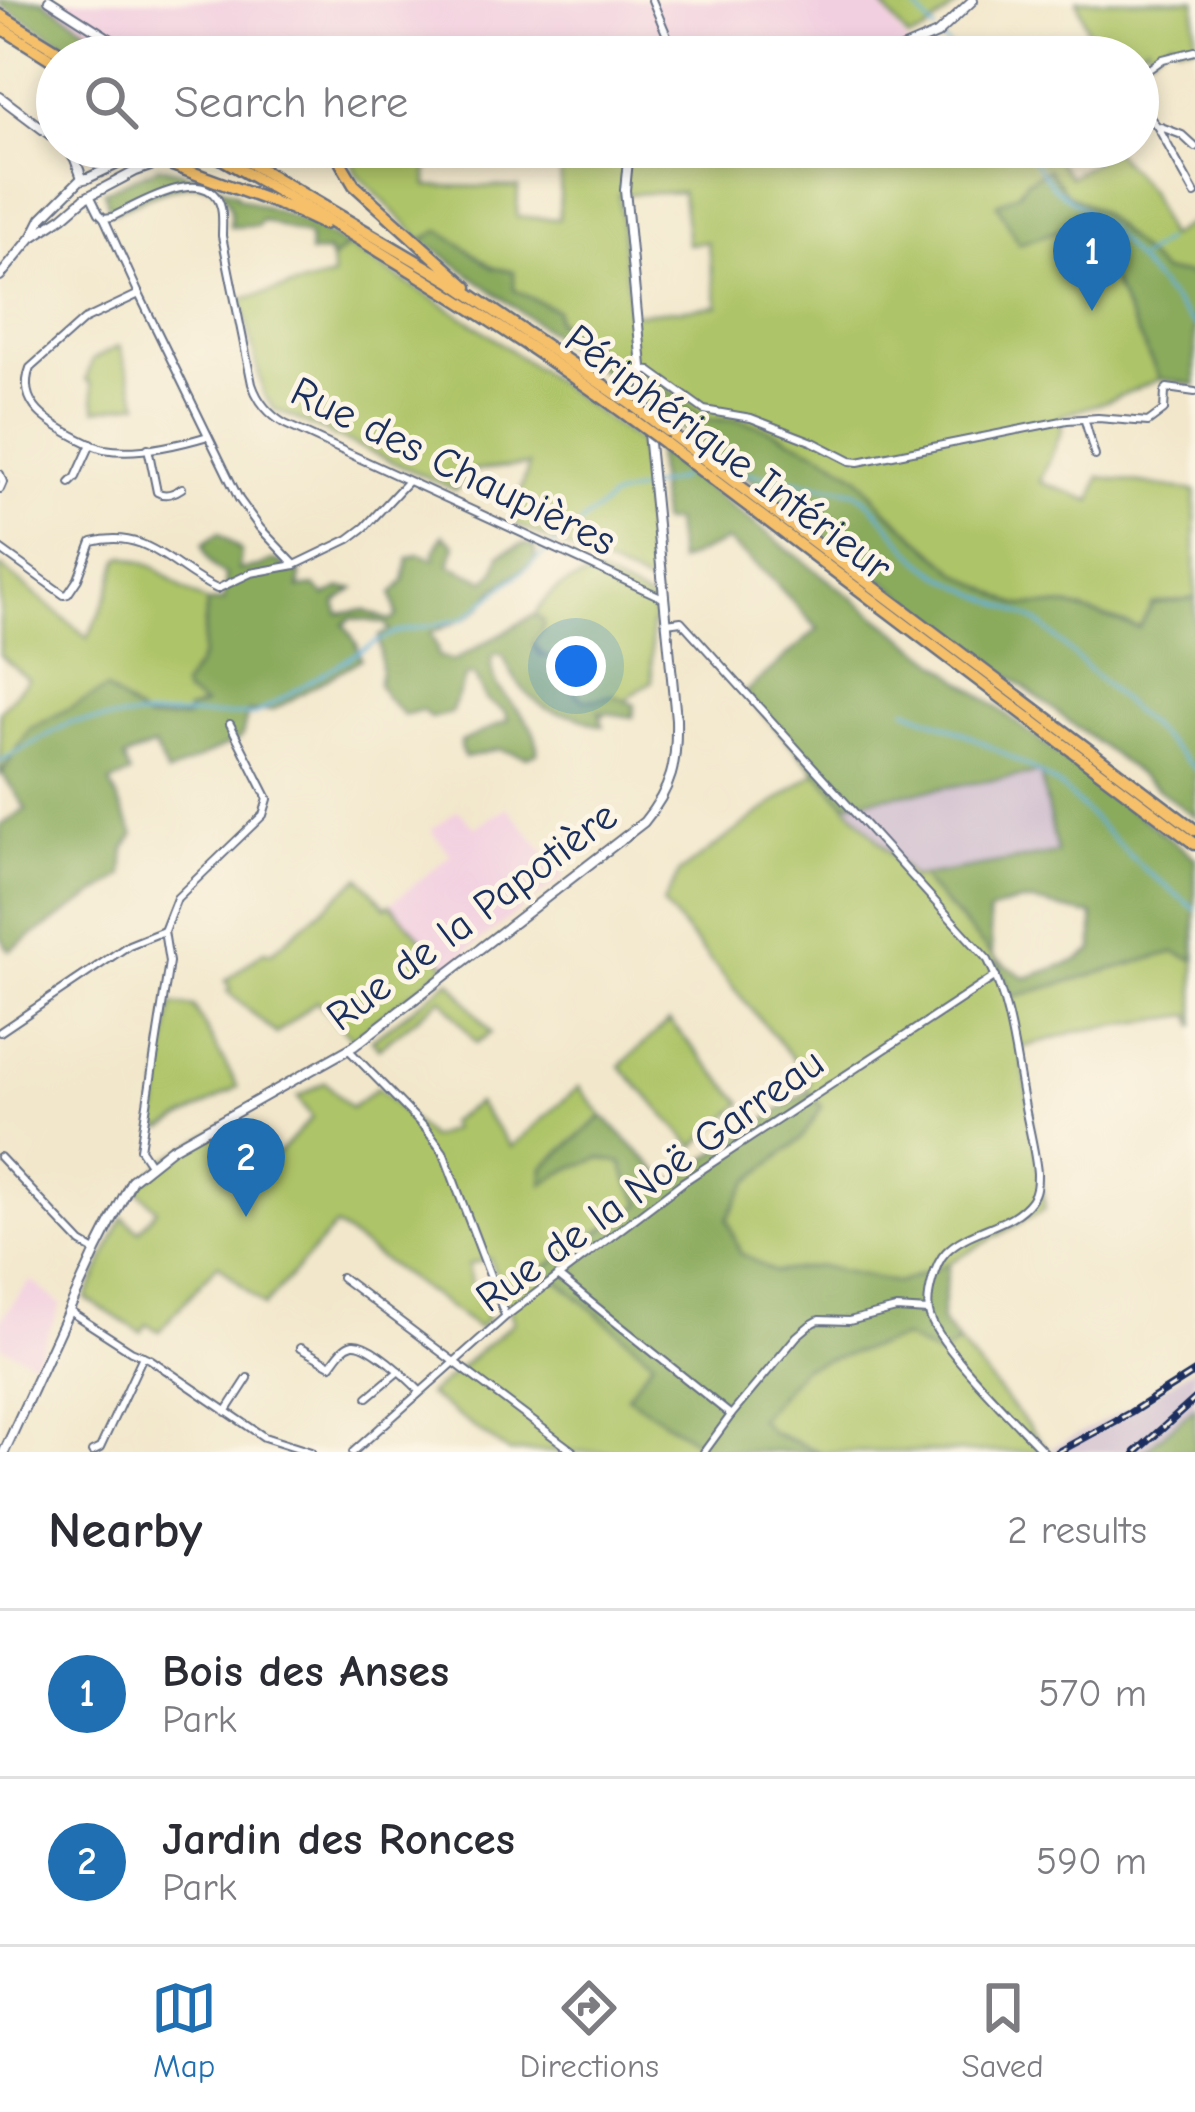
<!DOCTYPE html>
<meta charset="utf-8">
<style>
:root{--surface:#fff;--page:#f2f2f3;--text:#2b2b33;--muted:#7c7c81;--line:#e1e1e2;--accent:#1f6fb2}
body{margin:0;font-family:"Comic Neue",sans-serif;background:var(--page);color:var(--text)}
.you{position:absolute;left:576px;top:666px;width:42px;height:42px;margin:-30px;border:9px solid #fff;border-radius:50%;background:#1a73e8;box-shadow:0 0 0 18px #1a73e833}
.badge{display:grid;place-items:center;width:78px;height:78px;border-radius:50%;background:var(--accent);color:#fff;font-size:39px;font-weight:700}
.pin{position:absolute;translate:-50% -99px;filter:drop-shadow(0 3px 6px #0008)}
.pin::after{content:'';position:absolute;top:63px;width:42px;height:36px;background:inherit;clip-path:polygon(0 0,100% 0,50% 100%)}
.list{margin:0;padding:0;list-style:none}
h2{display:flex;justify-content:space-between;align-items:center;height:156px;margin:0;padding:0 48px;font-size:51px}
h2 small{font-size:39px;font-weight:400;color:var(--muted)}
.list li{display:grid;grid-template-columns:78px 1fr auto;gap:36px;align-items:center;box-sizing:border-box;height:168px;padding:0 48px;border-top:3px solid var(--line)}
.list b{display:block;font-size:45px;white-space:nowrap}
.list p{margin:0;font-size:39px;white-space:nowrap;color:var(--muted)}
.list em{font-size:39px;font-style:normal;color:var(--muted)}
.icon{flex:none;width:66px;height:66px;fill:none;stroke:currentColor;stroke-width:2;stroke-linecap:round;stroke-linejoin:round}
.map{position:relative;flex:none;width:1195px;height:1452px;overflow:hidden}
.search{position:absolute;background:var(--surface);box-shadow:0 6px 18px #0003;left:36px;right:36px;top:36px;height:132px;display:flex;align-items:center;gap:30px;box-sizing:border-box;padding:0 42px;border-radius:66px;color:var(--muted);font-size:45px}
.sheet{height:492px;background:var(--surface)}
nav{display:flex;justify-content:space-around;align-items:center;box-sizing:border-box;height:168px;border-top:3px solid var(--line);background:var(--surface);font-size:33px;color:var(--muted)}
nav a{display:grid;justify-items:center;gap:6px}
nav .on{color:var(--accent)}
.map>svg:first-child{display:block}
.built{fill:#f2cfe0}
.industrial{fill:#cfbdcf}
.green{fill:#aec468;stroke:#647a63;stroke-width:3;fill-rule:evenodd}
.forest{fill:#8aaa5c;stroke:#526c5d;stroke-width:3}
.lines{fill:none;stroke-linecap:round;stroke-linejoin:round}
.stream{stroke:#62b2dd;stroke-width:3}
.minor-casing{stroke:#666f84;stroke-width:10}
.tertiary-casing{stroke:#666f84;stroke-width:12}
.trunk-casing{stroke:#666f84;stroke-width:15}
.minor{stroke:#fff;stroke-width:6}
.tertiary{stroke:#fff;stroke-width:8}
.trunk{stroke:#f6c06b;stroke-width:10}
.rail-casing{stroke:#1b2f5e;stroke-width:8}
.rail{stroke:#fcf5e5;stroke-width:3;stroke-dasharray:9;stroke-linecap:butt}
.trunk-bridge-casing{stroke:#666f84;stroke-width:15;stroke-linecap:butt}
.trunk-bridge{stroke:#f6c06b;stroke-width:10}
.labels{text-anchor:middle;stroke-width:10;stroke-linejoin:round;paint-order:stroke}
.street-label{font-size:42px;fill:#1b2f5e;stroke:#fcf5e5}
</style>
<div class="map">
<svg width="1195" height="1452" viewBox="0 0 1195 1452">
<rect width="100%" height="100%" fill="#fcf5e5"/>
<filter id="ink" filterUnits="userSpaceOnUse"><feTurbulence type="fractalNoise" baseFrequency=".00833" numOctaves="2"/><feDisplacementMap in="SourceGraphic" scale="24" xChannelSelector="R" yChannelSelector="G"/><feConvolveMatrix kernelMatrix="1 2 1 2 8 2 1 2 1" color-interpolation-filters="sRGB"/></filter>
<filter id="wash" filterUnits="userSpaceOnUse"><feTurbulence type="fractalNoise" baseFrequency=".004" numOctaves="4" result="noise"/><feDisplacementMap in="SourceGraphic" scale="48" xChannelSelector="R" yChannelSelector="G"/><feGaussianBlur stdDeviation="2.7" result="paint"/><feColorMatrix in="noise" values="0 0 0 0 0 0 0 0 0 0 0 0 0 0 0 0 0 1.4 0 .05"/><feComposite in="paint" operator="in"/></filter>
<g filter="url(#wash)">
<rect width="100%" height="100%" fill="#f2e7cb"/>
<g class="built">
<polygon points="43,0 876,0 918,57 131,57"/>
<polygon points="507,807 565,876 447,966 390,904 451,855 431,830 458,810 475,828"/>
<polygon points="31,1280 61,1305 35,1362 0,1346 0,1320"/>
</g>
<g class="industrial">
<polygon points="1040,773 1057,853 912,877 845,803"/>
<polygon points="1195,1367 1195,1407 1143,1452 1051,1452 1048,1450 1151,1396"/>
</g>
<g class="green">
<polygon points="878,0 963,0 924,33 909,39"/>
<polygon points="1077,0 1195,0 1195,44 1178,45 1172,39 1150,55 1147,44 1131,57 1097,57"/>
<path d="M427 147V186L518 187 517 217 559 219 562 148 611 150C623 157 642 151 656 147H1028L1044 162 1053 155 1070 177 1113 150 1149 191 1168 237 1195 220V333C1144 274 1095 220 1027 181L1018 193 998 204 1083 222 1160 379 1107 401 1060 416 1062 430 1040 482 1092 501 1099 477 1195 491V598L1153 604 1140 628 1069 606 1017 605 958 573 886 510 859 477 825 455 738 420H707L665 389H652L653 406 638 397 636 377 556 320V310L514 290 494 268 440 231 422 240 356 173 348 148ZM682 192 688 244 707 242 718 306 630 314 619 194Z"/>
<polygon points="347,246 471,322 639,442 654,579 646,583 510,522 529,465 467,471 456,490 274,409 264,395 241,299 333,277 331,260"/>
<polygon points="119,346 139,403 96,410 91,383 86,380 92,360"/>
<polygon points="125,556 155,567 183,589 207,602 202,655 196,668 190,674 185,693 204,704 188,711 187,718 30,729 0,774 0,711 28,679 0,655 0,569 2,567 88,638 109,592 119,559"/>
<path d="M598 574 653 602 654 623 651 625 652 681 599 719 524 632C549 593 552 585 598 574Z"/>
<polygon points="816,772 912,877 922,876 928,886 995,958 1013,997 1174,952 1195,960 1195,1027 1191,1015 1078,1031 1021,1048 1045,1209 949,1263 898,1283 820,1266 774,1272 740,1253 727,1219 748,1182 802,1138 822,1107 808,1091 810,1079 663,904 679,873"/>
<polygon points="360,877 386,907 390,904 447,966 352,1039 317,1001 276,1034 227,991 231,988 225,981 264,951 271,953"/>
<polygon points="450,980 491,1033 476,1043 442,998 379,1048 372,1040"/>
<polygon points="172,1004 194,1007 238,1087 163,1129 155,1125"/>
<polygon points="669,1021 743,1103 694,1147 620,1066"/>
<polygon points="325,1082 351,1108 378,1087 430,1138 452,1129 448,1123 477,1103 511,1147 579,1087 603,1116 543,1167 544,1183 571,1168 601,1158 622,1162 628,1182 642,1204 569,1250 544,1269 654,1360 700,1445 694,1452 509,1452 428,1395 514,1322 489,1258 468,1265 471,1283 488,1319 478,1328 335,1226 264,1306 218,1264 159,1331 147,1324 141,1332 86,1299 123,1217 139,1231 157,1209 136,1189 166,1160 226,1124 269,1163 312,1118 298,1097"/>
<polygon points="905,1338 938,1356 959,1343 1048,1450 1045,1452 820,1452 772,1432 758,1419 803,1366"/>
</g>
<g class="forest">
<polygon points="0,0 43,0 131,57 89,57 0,5"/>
<path d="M159 167 180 172 236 193 237 197 308 223 347 246 331 260 328 252 310 253 309 236 262 220 257 226 230 227C230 220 232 213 230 207 216 159 141 200 115 212L110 211 104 191Z"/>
<polygon points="1048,169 1066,193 1100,212 1162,272 1188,274 1195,279 1195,385 1160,379 1083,222 1019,244 997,204 1018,193 1027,181"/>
<polygon points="440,230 493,268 514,271 514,290 556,310 556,321 636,377 638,397 422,240"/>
<polygon points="652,388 665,389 707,420 738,420 763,427 825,455 859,477 886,510 958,573 1017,605 1069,606 1139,628 1153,604 1195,598 1195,817 653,406"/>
<path d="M656 449 1195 858V960L1174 952 1013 997 995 958 1026 978 1078 960 1093 950V915C1047 910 1034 889 988 913L993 956 928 886 922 876 1057 853 1040 773 845 803 744 693 818 629 768 575 727 541 678 562 674 522H661Z"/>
<path d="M219 533 241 551 239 570 259 567 274 560 283 563 287 572 296 571 301 575 299 588 314 586 325 596 341 588 354 589 335 603 339 614 364 610 391 621 397 616 392 594 404 581 408 558 420 554 435 559 434 552 443 535 455 545 449 565 486 581 495 571 500 554 523 544 535 546 536 554 533 562 495 589 481 607 468 617 430 633 437 647 438 656 453 661 534 615 543 620V627L533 645 541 656 571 657 564 681C582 703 586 703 613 695L635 705 633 717 599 712 603 726C592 725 586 720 576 716 566 713 556 714 547 709 528 698 511 678 504 657L498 654 492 656C484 698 541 711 537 753L527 757 498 749 465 758 461 750V742L508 720 505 712 486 700 474 675 466 676 451 713 430 718 422 710 404 715 385 696 378 684 381 671 379 636 390 630 384 623 352 618 344 624 357 644 361 659 273 710 248 712 242 736 237 740 167 774 154 746 124 758 130 774 110 783 134 835 125 849 123 876 9 951 0 935V826L26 809 2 773 30 729 106 689 147 720 187 718V711L204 705 185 693 182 687 196 668 202 655 207 602 224 601 226 575C213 570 206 557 203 544Z"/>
<polygon points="808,1091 822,1107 802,1138 748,1182 727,1219 740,1253 774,1272 820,1266 898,1283 949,1263 941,1321 959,1343 939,1356 904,1338 803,1367 759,1419 772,1433 820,1452 695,1452 699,1444 627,1396 653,1360 543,1269 642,1204 628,1182 622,1163 601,1158 571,1168 543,1184 543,1168 603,1116 670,1183"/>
<polygon points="1195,1407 1195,1452 1143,1452"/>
</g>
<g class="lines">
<g class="stream">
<polyline points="909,0 935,31"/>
<polyline points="941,38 952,50 966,57"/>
<polyline points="1022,147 1054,187 1105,225 1195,326"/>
<polyline points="1155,247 1165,240"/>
<polyline points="1139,258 1153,249"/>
<path d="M746 473 855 491C882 510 897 540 921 561 948 584 1000 603 1033 619L1046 629 1195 769"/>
<polyline points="906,709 968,735 1031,768 1062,788 1144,869 1195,909"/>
<polyline points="0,762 71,722 171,715 254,715 376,642 398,632 464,619 612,498 681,478"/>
</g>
</g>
</g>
<g filter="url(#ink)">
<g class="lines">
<g class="minor-casing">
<g id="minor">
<polyline points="652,0 676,57"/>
<polyline points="1138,77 1163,59 1195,51"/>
<polyline points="1138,104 1157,126 1195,194"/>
<polyline points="1161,127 1182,135 1195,147"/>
<polyline points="1044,156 1056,147"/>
<polyline points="91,197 99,213 104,218 139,294 239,499 260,528 295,565"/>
<path d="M104 218 112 217C135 206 197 168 217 198 224 209 222 223 222 236L252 384C258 402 268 414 285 424L663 598"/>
<path d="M139 294 84 320 30 368C16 405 51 424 78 438 86 442 95 447 104 449 136 455 178 445 208 436"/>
<polyline points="642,370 650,371 704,410 751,418 813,442 850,461 858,462 1067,420 1098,418 1148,422 1164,410 1165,392 1167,388 1195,392"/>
<polyline points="1085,421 1095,456"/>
<path d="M148 448 157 492C165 497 175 493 182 488"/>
<polyline points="0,474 3,482 0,489"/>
<polyline points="70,483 76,477 91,444"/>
<path d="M0 549 64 595 68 594 78 579 92 542C147 527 173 569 217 589L251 573 295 565 349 539 365 527 407 482"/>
<path d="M667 623 681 621 988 960C1010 1003 1015 1055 1024 1102 1028 1125 1035 1150 1037 1173 1037 1183 1037 1192 1031 1200 1012 1227 969 1228 946 1252 935 1263 926 1296 929 1312 933 1342 1020 1426 1044 1452"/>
<polyline points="164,931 177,898 263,815 268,799 230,724"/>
<polyline points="0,1032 129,945 164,931"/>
<polyline points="348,1049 426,1129 443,1152 505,1315"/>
<polyline points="0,1157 81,1243 95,1251"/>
<polyline points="150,1164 140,1149 169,962 164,931"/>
<polyline points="558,1276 731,1415"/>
<polyline points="341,1277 574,1452"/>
<polyline points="69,1311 131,1351 150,1359 264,1437 311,1452"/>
<path d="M300 1348 331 1365C337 1357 343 1346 353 1344 370 1342 409 1380 420 1391"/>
<polyline points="368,1397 399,1371"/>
<polyline points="226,1412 248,1378"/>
<polyline points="92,1452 100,1448 143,1356"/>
<polyline points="353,1452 506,1316 683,1182 996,976"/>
<polyline points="704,1452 731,1415 797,1336 810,1325 819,1320 849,1321 896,1309 928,1311"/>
</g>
</g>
<g class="tertiary-casing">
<g id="tertiary">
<polyline points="49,0 138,57"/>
<polyline points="883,57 937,34 973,0"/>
<polyline points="0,97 57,140"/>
<polyline points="67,147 75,159 82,178"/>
<polyline points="629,150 625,190 647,418"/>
<polyline points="88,178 154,147"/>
<polyline points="85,198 136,171 204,147"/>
<polyline points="34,236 63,217 85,198"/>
<polyline points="0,276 33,236 42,218 80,180 88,178"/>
<path d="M4 1452 96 1251 132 1180 171 1149 354 1046 644 822C672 788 677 764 676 719L648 433"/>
</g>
</g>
<g class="trunk-casing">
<g id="trunk">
<polyline points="0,15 68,57"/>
<polyline points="0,27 57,63"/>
<polyline points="223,147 452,282 634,406"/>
<polyline points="340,147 341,163 354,185 467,287"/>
<path d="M208 151C354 234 496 319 631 418"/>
<polyline points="164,162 289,208 323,224"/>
<polyline points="667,431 1195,830"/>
<polyline points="665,443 1195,844"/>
</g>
</g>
<use href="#minor" class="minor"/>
<use href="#tertiary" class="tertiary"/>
<use href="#trunk" class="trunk"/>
<g class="rail-casing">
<g id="rail">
<polyline points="1058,1452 1130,1413 1195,1372"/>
<polyline points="1136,1452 1195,1399"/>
</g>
</g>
<use href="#rail" class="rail"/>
<g class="trunk-bridge-casing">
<g id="trunk-bridge">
<polyline points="201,147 208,151"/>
<polyline points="634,406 667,431"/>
<polyline points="631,418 665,443"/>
</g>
</g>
<use href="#trunk-bridge" class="trunk-bridge"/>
</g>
</g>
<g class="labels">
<g class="street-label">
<text transform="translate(729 452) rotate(37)" y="15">Périphérique Intérieur</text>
<text transform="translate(454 465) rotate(26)" y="15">Rue des Chaupières</text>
<text transform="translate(471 915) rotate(-37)" y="15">Rue de la Papotière</text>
<text transform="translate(649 1179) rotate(-36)" y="15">Rue de la Noë Garreau</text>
</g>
</g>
</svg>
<div class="you"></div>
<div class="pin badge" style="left:1092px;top:311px">1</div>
<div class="pin badge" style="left:246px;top:1217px">2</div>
<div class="search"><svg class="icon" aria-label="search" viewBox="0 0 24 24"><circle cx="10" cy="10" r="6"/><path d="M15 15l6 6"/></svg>Search here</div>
</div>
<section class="sheet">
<h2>Nearby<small>2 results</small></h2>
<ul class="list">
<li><span class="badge">1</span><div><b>Bois des Anses</b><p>Park</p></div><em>570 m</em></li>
<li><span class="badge">2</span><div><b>Jardin des Ronces</b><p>Park</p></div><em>590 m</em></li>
</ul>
</section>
<nav>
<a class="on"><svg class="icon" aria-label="map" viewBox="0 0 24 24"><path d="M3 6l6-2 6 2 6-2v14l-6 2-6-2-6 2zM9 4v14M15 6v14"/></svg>Map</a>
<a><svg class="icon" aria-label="directions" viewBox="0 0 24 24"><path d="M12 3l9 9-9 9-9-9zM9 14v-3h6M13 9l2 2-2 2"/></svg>Directions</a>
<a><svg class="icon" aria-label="saved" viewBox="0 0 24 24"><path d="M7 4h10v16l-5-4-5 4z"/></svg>Saved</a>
</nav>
